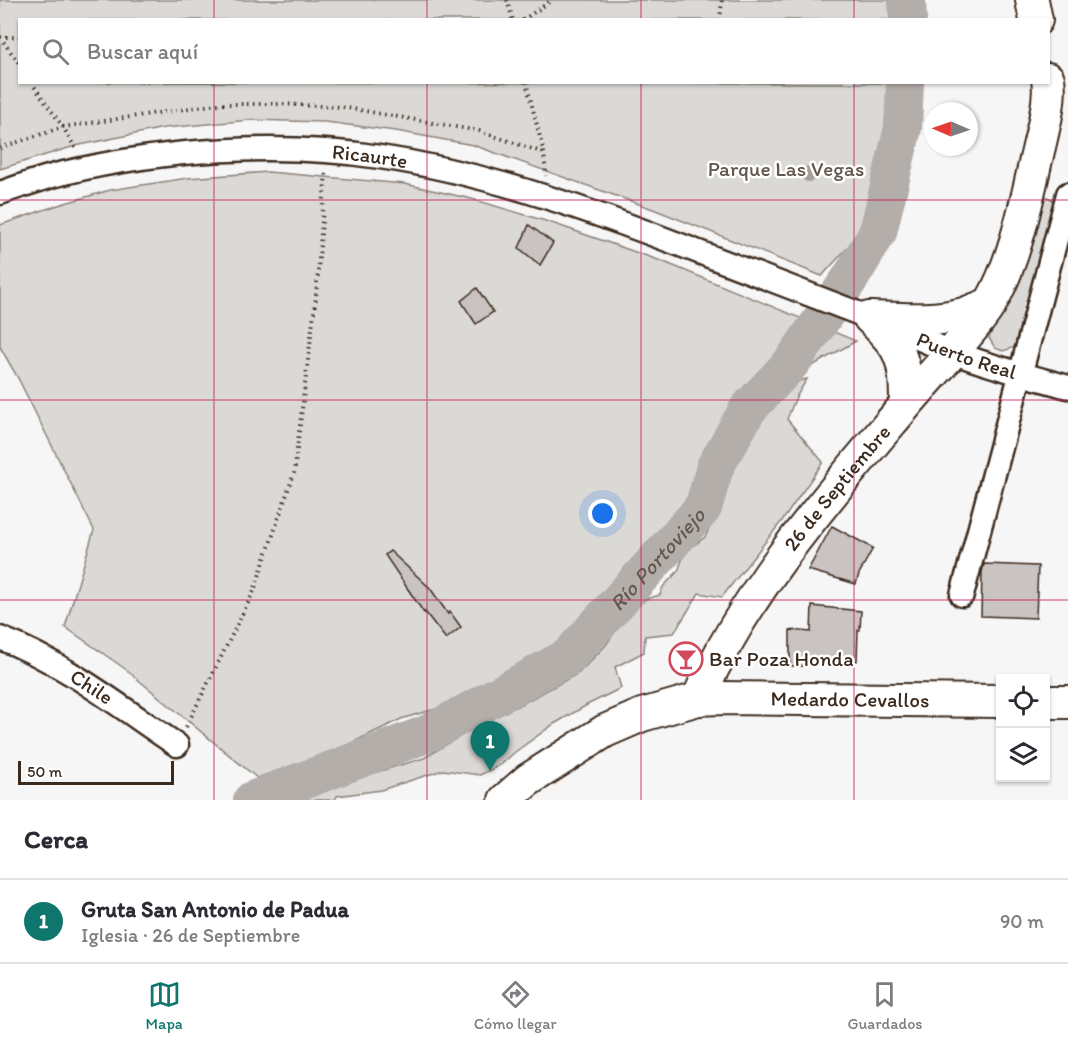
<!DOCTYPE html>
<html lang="es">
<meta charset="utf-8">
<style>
:root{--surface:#fff;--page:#f2f2f3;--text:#2b2b33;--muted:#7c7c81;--line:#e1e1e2;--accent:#0f766e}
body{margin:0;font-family:Itim,sans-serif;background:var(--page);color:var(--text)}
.controls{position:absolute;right:18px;bottom:18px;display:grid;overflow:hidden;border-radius:0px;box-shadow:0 2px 4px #0004}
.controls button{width:54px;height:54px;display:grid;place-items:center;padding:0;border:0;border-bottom:2px solid var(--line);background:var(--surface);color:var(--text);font:30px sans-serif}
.compass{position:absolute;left:924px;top:102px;width:54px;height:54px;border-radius:50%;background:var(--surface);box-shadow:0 2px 4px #0004;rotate:272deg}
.scale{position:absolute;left:18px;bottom:15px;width:156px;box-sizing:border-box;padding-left:6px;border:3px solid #3b2a1e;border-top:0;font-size:16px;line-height:21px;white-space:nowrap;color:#3b2a1e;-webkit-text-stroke:4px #fff;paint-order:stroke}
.you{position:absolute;left:603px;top:514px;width:21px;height:21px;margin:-15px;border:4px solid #fff;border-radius:50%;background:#1a73e8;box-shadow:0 0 0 9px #1a73e833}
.badge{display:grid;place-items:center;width:39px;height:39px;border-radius:50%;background:var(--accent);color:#fff;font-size:20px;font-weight:700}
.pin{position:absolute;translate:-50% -50px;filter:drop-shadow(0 2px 3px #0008)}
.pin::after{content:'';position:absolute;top:32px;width:21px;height:18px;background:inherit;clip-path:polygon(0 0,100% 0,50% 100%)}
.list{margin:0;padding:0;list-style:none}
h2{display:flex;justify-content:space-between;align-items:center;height:78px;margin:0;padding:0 24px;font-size:26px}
h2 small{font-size:20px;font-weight:400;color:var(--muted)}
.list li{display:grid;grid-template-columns:39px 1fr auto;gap:18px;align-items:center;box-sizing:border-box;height:84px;padding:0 24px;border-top:2px solid var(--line)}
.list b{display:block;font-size:22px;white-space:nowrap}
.list p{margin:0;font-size:20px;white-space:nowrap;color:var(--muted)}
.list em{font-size:20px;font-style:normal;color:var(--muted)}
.icon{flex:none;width:33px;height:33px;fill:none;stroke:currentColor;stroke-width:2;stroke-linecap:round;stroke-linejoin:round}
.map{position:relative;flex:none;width:1068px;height:800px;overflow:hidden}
.search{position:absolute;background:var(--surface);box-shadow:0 2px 4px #0004;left:18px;right:18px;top:18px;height:66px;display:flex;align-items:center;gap:15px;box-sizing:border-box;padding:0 21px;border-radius:0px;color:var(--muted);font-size:22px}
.sheet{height:162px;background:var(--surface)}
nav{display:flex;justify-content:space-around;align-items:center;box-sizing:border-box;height:84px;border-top:2px solid var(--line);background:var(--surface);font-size:16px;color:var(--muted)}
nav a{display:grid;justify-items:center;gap:3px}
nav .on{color:var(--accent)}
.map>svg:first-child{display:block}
.green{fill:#dbd9d6;stroke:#8b827a;stroke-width:1.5}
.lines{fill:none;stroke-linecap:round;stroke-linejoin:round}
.river{stroke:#b4aeaa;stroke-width:38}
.building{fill:#c9c3c1;stroke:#3b2a1e;stroke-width:1.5}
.street-casing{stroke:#3b2a1e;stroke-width:27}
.secondary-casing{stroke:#3b2a1e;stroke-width:36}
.path{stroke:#3b2a1e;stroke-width:4;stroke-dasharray:1.5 4.5;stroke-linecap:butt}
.street{stroke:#fff;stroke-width:22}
.secondary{stroke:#fff;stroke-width:32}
.tree{fill:#a69e98}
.grid{fill:none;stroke:#c2185b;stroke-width:1.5;stroke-opacity:0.55}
.labels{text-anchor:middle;stroke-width:5;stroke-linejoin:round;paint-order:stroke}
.street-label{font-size:21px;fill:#3b2a1e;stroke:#fff}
.park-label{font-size:21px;fill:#63564c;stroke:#fff}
.poi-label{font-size:21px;fill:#3b2a1e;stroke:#fff;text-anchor:start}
.water-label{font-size:22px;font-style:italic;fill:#65584f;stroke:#fff}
</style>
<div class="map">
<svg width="1068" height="800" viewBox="0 0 1068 800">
<rect width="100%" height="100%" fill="#f7f6f6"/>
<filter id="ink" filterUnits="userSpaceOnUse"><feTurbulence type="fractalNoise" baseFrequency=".0167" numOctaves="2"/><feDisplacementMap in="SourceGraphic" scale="12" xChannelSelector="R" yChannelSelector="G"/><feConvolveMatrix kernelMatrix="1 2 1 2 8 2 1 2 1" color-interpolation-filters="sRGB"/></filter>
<g filter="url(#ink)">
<g class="green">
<polygon points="0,0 893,0 893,20 20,20 20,82 890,83 880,164 857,237 822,276 653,209 473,145 396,131 325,122 251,120 164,128 75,146 0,169"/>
<polygon points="268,172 405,184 472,199 549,222 664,262 856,341 733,411 689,495 647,553 559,648 483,695 401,719 341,748 257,778 124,668 65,627 94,530 18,378 0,347 0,225 55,206 110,190 188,178"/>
<polygon points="1045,196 1054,200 1015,347 1003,351 995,348 989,338 1026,243 1038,197"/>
<polygon points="807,379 796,397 787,419 823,462 785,517 722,597 699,593 674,633 645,636 644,652 615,667 621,688 587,705 554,724 515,752 500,765 480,775 443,770 381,790 337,796 335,800 288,800 310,792 424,758 472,729 529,700 579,673 606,645 622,621 646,599 660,595 663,587 678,571 685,552 705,537 721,505 727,461 759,414 782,385"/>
</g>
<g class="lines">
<g class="river">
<polyline points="907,0 908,20"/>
<path id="s1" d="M252 800 429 733 568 657 703 508 715 467 748 409 792 362 851 277 878 232 903 128 905 82"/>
</g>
</g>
<g class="building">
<polygon points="529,225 553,243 540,265 519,248"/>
<polygon points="477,288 493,312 476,324 461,301"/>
<polygon points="832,526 873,548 859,574 856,584 808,570"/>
<polygon points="390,551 430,588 448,614 450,612 461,627 446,639 425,612 424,613 385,555"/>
<polygon points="984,564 1038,566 1036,618 981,616 982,572"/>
<polygon points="812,606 861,611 860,630 858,630 857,661 808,660 808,666 790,666 790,630 811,632"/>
</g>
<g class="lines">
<g class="street-casing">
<g id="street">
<path id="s2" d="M0 193C21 186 42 178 64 173 163 149 279 142 380 157 481 172 575 205 670 241 736 266 802 291 868 317 896 328 923 341 950 351 987 366 1030 376 1068 387"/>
<polyline points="962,595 1068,194"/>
<path id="s3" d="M0 638C65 663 120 707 177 745"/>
</g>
</g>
<g class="secondary-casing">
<g id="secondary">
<polyline points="1032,0 1036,20"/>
<path d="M870 318C901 319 933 322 964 314 973 311 981 307 990 304"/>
<path d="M870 318C878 326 886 334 893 343 906 361 906 383 906 404"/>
<path id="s4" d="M698 699 719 698 1000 701"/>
<polyline points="1046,702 1068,702"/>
<path id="s5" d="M505 800 528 780 605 731 642 715 698 699C747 588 827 498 904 407 926 381 949 357 970 331 977 322 986 312 991 302 1014 262 1025 208 1035 164 1040 140 1052 102 1048 79"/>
</g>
</g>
<g class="path">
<polyline points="507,0 513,20"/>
<polyline points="523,20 552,0"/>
<polyline points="720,20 722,0"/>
<polyline points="0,37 20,65"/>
<polyline points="0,37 20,37"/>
<polyline points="31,82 63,127 76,149"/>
<polyline points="526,82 544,153 546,176"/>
<polyline points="0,148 63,127 218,104 281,104 342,107 479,131 544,153"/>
<polyline points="186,727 254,591 294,473 316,296 326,171"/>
</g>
<use href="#street" class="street"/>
<use href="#secondary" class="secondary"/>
</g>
<circle class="tree" cx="809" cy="174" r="8"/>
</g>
<path class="grid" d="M214 0V20M427 0V20M641 0V20M854 0V20M214 82V800M427 82V800M641 82V800M854 82V800M0 200H1068M0 400H1068M0 600H1068"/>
<defs>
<g id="bar-ring" transform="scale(1.725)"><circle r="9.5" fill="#fff" stroke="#d1495b" stroke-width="1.5"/><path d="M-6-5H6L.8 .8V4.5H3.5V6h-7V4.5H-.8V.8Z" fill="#d1495b"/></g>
</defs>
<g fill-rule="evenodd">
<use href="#bar-ring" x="686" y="659"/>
</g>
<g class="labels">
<g class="street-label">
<text dy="7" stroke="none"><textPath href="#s2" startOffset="375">Ricaurte</textPath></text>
<text dy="7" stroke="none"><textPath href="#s2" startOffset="1006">Puerto Real</textPath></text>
<text dy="7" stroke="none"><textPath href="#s5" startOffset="474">26 de Septiembre</textPath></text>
<text dy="7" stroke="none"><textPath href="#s3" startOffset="104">Chile</textPath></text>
<text dy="7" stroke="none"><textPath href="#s4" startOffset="152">Medardo Cevallos</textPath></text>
</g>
<g class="park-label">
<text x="786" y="176">Parque Las Vegas</text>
</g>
<g class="poi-label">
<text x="709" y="666">Bar Poza Honda</text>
</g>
<g class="water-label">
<text dy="8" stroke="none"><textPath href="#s1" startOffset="480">Río Portoviejo</textPath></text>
</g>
</g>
</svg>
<div class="controls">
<button><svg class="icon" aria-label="locate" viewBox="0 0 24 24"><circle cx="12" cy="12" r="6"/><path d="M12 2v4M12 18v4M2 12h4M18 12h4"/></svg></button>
<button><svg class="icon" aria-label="layers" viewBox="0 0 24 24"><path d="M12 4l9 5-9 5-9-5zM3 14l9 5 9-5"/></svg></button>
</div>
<svg class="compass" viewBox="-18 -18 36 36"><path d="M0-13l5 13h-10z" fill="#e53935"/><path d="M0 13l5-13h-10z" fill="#7c7c81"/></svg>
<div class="scale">50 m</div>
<div class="you"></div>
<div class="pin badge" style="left:490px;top:771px">1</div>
<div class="search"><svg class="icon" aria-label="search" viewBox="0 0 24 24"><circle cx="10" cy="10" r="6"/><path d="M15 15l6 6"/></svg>Buscar aquí</div>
</div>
<section class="sheet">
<h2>Cerca<small></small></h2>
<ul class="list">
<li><span class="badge">1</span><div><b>Gruta San Antonio de Padua</b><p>Iglesia · 26 de Septiembre</p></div><em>90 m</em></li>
</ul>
</section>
<nav>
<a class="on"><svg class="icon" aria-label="map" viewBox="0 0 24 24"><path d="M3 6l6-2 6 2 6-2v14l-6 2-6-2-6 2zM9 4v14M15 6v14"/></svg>Mapa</a>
<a><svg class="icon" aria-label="directions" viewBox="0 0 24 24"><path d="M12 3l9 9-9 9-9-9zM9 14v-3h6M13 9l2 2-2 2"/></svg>Cómo llegar</a>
<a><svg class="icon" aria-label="saved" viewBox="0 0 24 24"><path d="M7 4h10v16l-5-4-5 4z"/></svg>Guardados</a>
</nav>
